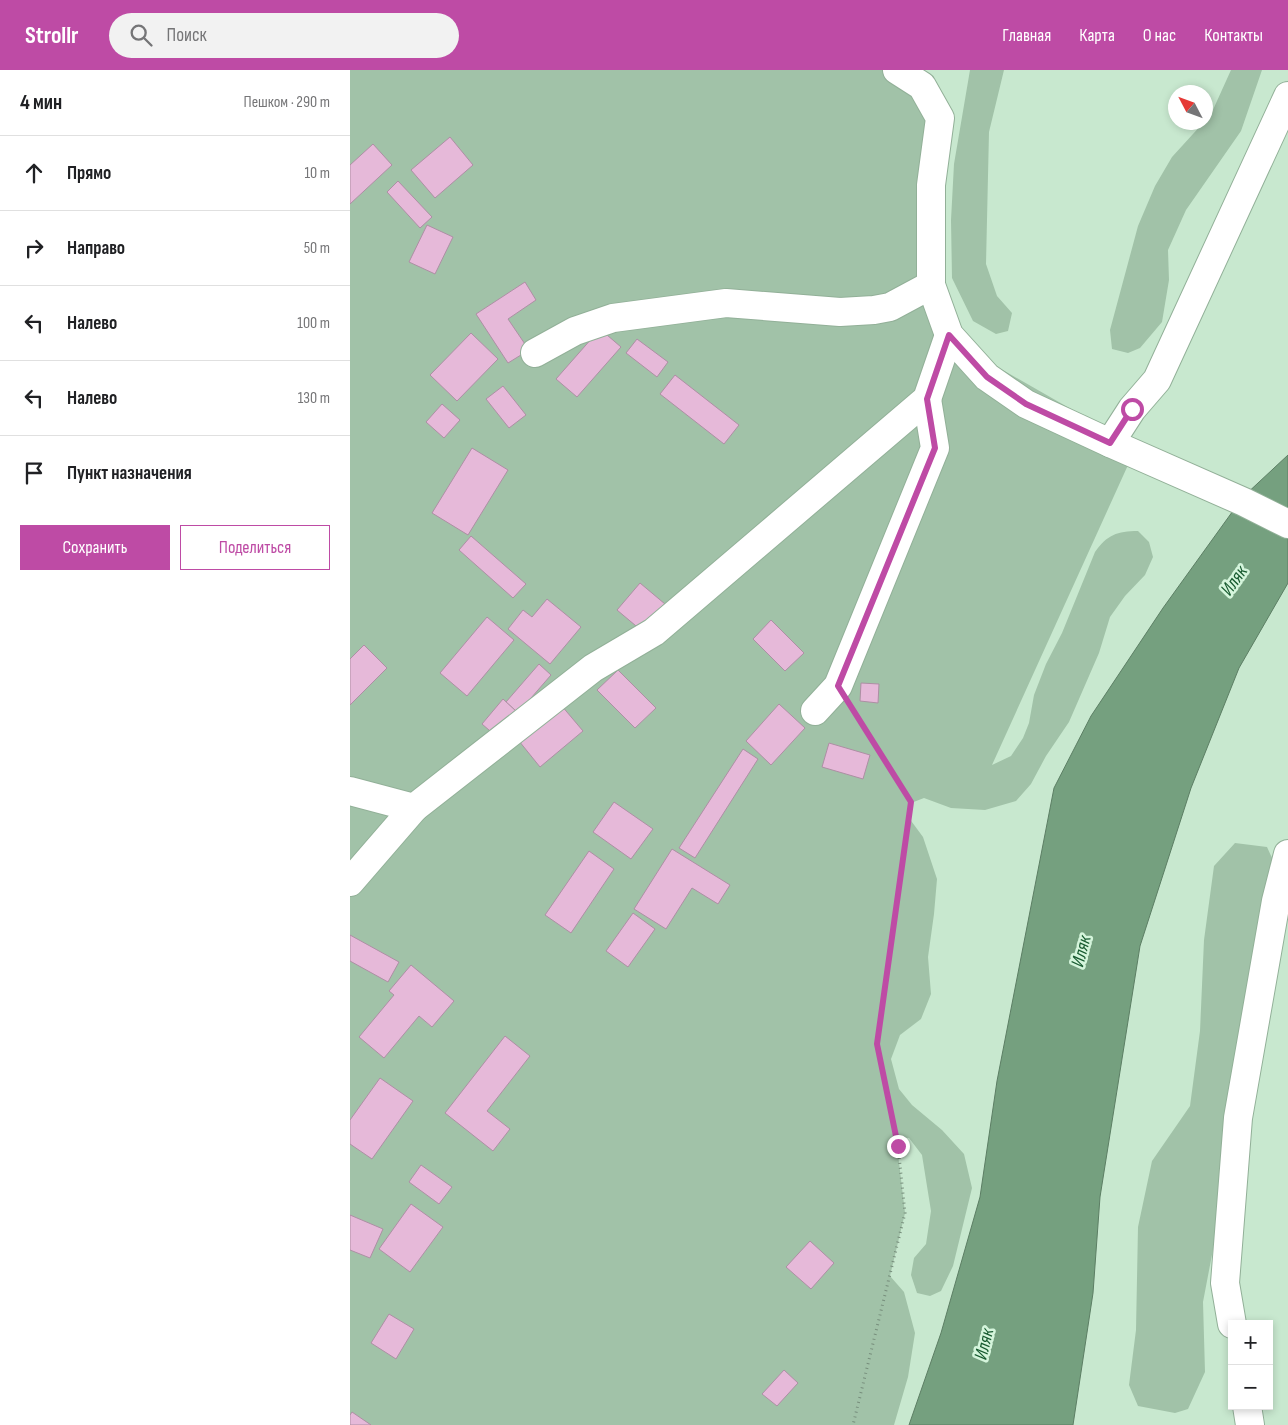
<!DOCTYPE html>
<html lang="ru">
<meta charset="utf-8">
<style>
:root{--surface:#fff;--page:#f2f2f2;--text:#202124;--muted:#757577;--line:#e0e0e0;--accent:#be4ba5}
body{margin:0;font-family:"Sofia Sans Condensed",sans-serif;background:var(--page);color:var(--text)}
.controls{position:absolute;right:15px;bottom:15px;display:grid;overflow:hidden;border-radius:0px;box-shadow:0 2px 8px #0003}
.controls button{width:45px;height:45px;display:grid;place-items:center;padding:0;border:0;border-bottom:1px solid var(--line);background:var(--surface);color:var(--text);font:25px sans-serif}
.compass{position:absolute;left:818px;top:15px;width:45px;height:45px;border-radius:50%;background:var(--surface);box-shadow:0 2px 8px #0003;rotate:311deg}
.stop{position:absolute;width:15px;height:15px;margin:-11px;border:4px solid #be4ba5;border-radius:50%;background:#fff}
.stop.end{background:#be4ba5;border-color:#fff;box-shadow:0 1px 5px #0008}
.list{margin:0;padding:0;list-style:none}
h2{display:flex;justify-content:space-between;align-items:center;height:65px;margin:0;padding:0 20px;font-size:21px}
h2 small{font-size:16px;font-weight:400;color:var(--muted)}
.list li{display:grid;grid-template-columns:32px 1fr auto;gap:15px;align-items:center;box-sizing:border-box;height:75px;padding:0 20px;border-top:1px solid var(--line)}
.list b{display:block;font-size:19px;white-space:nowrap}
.list em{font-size:16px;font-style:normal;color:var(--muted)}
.actions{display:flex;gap:10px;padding:15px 20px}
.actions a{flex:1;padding:11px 0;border:1px solid var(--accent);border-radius:0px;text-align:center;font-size:18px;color:var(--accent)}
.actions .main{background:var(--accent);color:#fff}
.icon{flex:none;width:28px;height:28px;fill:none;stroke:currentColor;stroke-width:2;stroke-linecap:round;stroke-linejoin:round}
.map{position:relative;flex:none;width:938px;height:1355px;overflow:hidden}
header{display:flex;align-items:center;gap:30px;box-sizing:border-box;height:70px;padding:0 25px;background:var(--accent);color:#fff}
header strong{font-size:24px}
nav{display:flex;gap:28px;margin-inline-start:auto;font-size:18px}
.search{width:350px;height:45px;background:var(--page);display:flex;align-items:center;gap:12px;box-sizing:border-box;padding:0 18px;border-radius:28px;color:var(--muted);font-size:19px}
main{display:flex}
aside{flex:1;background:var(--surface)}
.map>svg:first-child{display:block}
.green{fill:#a1c2a8}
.water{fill:#75a07f;stroke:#5c7e64}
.building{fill:#e6b9d9;stroke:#ad8fa4}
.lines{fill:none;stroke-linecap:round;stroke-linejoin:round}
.minor-casing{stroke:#92b098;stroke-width:30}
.path{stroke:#778e7c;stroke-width:3;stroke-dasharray:1 4;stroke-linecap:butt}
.minor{stroke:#fff;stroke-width:28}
.route{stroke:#be4ba5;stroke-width:6}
.labels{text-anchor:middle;stroke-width:5;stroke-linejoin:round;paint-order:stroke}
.water-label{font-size:19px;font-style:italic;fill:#175a2f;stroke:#d5f5dc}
</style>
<header>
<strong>Strollr</strong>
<div class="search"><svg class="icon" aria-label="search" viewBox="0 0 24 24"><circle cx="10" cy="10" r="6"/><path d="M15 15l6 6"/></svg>Поиск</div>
<nav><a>Главная</a><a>Карта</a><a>О нас</a><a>Контакты</a></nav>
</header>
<main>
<aside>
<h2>4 мин<small>Пешком · 290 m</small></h2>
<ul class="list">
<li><svg class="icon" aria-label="ahead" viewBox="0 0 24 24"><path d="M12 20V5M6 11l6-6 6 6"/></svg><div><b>Прямо</b></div><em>10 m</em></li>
<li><svg class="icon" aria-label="right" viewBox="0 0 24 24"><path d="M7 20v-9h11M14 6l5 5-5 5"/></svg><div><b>Направо</b></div><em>50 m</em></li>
<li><svg class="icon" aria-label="left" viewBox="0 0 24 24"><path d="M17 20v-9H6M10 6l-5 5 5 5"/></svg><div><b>Налево</b></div><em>100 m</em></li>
<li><svg class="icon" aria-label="left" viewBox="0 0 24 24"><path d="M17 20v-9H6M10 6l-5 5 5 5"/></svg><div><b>Налево</b></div><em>130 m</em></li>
<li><svg class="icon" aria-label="arrive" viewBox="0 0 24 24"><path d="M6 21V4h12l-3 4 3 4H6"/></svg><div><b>Пункт назначения</b></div></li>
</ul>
<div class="actions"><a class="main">Сохранить</a><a>Поделиться</a></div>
</aside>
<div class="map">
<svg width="938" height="1355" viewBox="0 0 938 1355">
<rect width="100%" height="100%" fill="#c8e8cf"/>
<g class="green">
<path d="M0 0H559L576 12 583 115 596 259 651 299 735 347 788 373 642 695 661 686 673 668 679 653 684 625 696 594 712 563 745 482C757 465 767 461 788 461L799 472 803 487 795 505 775 526 760 547 749 583 719 652 696 686 681 714 666 731 635 740 601 738 574 728 561 733 559 748 573 767 587 809 584 844 578 887 581 924 571 949 550 965 541 989 549 1019 562 1035 592 1060 614 1084 622 1118 603 1196 591 1221 580 1226 567 1223 561 1205 564 1188 576 1174 581 1141 572 1085 559 1068 546 1067 555 1143 540 1206 554 1222 565 1263 558 1307 544 1355H0Z"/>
<polygon points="620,0 654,0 639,62 636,194 647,226 662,243 658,261 646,264 623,251 602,208 601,150 604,94"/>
<polygon points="881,0 912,0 891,61 836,140 818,180 819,210 812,252 790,278 778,283 762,279 760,260 788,156 805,116 822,87 853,53 856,52 856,49 862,42"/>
<polygon points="885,773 917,777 928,801 888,1048 853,1232 855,1302 838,1339 825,1343 788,1336 779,1315 786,1260 788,1157 802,1091 840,1036 850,961 854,870 864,796"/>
</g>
<polygon class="water" points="938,385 938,513 889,598 841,718 790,876 750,1127 743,1223 723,1355 559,1355 591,1263 630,1127 647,1011 704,718 741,646 813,538 893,427"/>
<g class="building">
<polygon points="100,67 123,95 85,128 61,100"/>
<polygon points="23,74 42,95 0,134 0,95"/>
<polygon points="48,111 82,147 70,158 37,122"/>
<polygon points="77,155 103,167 85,204 59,192"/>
<polygon points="175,212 186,230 158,249 179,280 158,293 126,244"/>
<polygon points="250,259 271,277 227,327 206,309"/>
<polygon points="121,263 148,289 107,331 80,305"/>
<polygon points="287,269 318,292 307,307 276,283"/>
<polygon points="325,305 389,355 374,374 310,324"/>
<polygon points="153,316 176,345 159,358 136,329"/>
<polygon points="92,334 110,350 94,368 76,352"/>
<polygon points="122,378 158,400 118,465 82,443"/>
<polygon points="121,466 176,514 163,528 109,480"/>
<polygon points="290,513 315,534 292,561 267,540"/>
<polygon points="197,529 231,557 200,594 158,559 173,540 182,547"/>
<polygon points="137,547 164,570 117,626 90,603"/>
<polygon points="421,550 454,583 435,601 403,569"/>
<polygon points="14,575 37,598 0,635 0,589"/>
<polygon points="189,594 201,605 168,643 156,632"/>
<polygon points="268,600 306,638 285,658 247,620"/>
<polygon points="511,613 529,614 528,633 510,631"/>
<polygon points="153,629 168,643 147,667 132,654"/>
<polygon points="429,634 455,658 421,695 396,671"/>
<polygon points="211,635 233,661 190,697 169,671"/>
<polygon points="479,673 520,685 513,709 472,697"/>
<polygon points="393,679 408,689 345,788 329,778"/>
<polygon points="264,732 303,759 281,789 243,762"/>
<polygon points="322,779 380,815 368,834 342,818 316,859 284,839"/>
<polygon points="239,781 264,799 221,863 195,845"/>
<polygon points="283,843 305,859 278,897 256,881"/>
<polygon points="0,865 49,892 38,912 0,891"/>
<polygon points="61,895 104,931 82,957 69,946 34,988 9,967 44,925 39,921"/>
<polygon points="155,966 180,986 137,1041 160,1059 143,1081 95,1043"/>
<polygon points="30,1008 63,1031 22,1089 0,1074 0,1050"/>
<polygon points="71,1095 102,1117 89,1134 59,1112"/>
<polygon points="61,1134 93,1157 60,1202 29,1179"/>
<polygon points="0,1145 33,1159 20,1188 0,1180"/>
<polygon points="460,1171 484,1193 461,1219 436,1197"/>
<polygon points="39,1244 64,1259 46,1289 21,1273"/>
<polygon points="434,1300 448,1313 427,1336 412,1324"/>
<polygon points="2,1342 21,1355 0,1355 0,1345"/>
</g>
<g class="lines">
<g class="minor-casing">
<g id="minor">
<polyline points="547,0 572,16 590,48 581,115 581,215 599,265 637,307 676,334 760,373 894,432 938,454"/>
<polyline points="185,283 225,261 263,248 376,233 490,242 524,240 540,237 581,215"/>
<polyline points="760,373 782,339 807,310 938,26"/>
<polyline points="465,641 488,616 585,378 577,329"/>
<polyline points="0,721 64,738 243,598 304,562 577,329 599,265"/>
<polyline points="0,812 64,738"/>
<polyline points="882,1254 875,1213 888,1048 926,831 938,784"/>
<polyline points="897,1336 900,1355"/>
</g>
</g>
<polyline class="path" points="503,639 561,732 527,974 548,1076 555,1143 503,1355"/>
<use href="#minor" class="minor"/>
</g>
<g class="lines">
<polyline class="route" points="548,1076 527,974 561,732 488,616 585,378 577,329 599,265 637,307 676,334 760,373 782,339"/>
</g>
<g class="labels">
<g class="water-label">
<text transform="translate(883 510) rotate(-55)" y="7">Иляк</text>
<text transform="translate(730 881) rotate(-75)" y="7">Иляк</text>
<text transform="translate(633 1274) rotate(-76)" y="7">Иляк</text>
</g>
</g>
</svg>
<div class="controls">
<button>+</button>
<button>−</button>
</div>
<svg class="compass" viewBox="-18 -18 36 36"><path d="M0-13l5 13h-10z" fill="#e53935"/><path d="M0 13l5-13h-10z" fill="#757577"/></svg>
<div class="stop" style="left:782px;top:339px"></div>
<div class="stop end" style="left:548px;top:1076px"></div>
</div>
</main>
